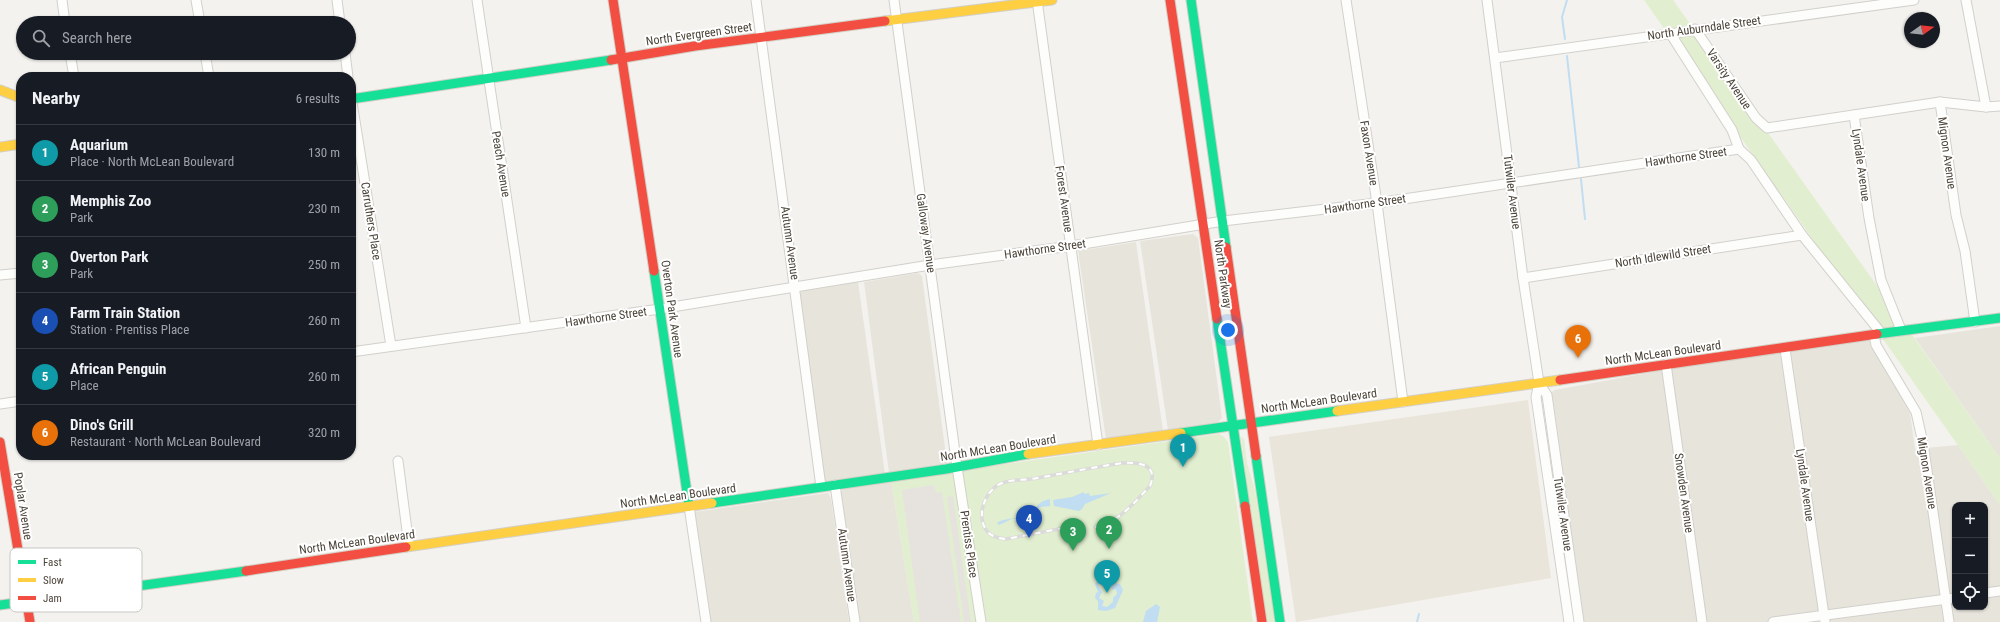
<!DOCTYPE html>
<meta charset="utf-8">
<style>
:root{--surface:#171b24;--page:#20242c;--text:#f1f3f6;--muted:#9ea1a6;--line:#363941;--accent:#2563eb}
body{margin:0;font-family:"Roboto Condensed",sans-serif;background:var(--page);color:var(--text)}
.controls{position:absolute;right:12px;bottom:12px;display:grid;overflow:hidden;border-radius:8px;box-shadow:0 1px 3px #0004}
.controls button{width:36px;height:36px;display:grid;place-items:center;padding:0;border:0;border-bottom:1px solid var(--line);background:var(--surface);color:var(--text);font:20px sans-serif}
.compass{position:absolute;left:1904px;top:12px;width:36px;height:36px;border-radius:50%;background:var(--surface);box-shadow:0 1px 3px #0004;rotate:75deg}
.you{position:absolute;left:1228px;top:330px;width:14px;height:14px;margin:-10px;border:3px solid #fff;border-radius:50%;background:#1a73e8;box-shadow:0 0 0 6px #1a73e833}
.badge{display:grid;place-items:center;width:26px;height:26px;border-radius:50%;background:var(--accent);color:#fff;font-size:13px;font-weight:700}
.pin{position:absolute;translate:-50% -33px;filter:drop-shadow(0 1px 2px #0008)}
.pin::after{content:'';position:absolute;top:21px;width:14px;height:12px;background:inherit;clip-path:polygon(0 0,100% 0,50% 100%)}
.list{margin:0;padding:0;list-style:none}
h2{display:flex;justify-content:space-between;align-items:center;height:52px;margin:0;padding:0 16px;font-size:17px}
h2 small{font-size:13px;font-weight:400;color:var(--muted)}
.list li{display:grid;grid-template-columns:26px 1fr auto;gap:12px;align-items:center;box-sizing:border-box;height:56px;padding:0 16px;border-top:1px solid var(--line)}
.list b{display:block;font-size:15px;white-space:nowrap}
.list p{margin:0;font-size:13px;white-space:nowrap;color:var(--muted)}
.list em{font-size:13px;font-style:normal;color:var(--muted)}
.icon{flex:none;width:22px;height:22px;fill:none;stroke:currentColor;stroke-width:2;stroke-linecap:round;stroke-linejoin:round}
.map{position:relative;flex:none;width:2000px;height:622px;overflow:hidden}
.search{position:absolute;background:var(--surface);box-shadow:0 1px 3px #0004;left:16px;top:16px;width:340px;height:44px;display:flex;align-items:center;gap:10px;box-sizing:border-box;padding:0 14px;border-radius:22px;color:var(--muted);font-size:15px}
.panel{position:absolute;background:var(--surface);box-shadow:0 1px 3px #0004;left:16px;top:72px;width:340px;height:388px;border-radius:16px}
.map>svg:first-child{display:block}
.residential{fill:#e7e4dc;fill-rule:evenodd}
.education{fill:#eae5da}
.green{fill:#e1eecf}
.parking{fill:#e6e3df}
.water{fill:#c0ddf1;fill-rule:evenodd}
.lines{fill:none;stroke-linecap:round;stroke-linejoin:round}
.stream{stroke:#c0ddf1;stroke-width:2}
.street-casing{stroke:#d2d0cb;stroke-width:11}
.fast-casing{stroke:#d3cfc5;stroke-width:11}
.slow-casing{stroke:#d3cfc5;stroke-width:11}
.jam-casing{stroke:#d3cfc5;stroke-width:11}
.street{stroke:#fdfdfc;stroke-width:9}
.fast{stroke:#16e098;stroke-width:9}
.slow{stroke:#ffcf43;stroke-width:9}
.jam{stroke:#f24e42;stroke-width:9}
.rail-casing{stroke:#dbdbda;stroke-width:3.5}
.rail{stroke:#fff;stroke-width:2;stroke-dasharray:6;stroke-linecap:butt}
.labels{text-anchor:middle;stroke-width:4;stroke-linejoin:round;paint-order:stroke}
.street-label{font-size:12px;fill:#4b4439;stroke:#fff}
.key{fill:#fff;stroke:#c9c7c4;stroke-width:1}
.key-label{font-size:11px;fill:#4b4439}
</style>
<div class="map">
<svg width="2000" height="622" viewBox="0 0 2000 622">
<rect width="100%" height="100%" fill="#f4f2ee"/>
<g class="residential">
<polygon points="1193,234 1198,238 1222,418 1217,423 1168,430 1140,241"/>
<polygon points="1136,242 1163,431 1106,439 1078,251"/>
<polygon points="918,273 922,276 947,463 889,473 864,282"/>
<polygon points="858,282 885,474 825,481 799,295 802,291"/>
<polygon points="2000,326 2000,458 1915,338"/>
<path d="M1866 333 1910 413 1915 449 1958 445 2000 505V622H1584L1552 392 1555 390ZM1955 505H1985V607H1955Z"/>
<polygon points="891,480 914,622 858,622 840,493 845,488"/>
<polygon points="828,493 831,499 849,622 711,622 694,512"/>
</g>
<polygon class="education" points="1528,400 1551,578 1296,622 1269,437"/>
<g class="green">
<polygon points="1644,0 1673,0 2000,458 2000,505"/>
<polygon points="1219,434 1223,436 1228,442 1253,622 914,622 891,480"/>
<polygon points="1241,436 1244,439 1247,463 1255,491 1275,622 1265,622"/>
</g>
<g class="parking">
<polygon points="934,485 936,493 942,492 961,622 920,622 902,490"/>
<polygon points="953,496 971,622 964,622 947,497"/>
</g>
<g class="water">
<polygon points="1084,492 1084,494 1089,493 1090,496 1111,493 1085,504 1082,509 1079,511 1054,506 1053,500 1072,497"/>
<path d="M1050 499V506L1041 507 1034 510 1026 518 1012 519 999 525 997 523C1006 517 1019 520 1027 514 1038 508 1036 502 1050 499Z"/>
<path d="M1108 574 1113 576 1117 584H1120L1123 590 1115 608 1106 611 1098 610V601L1095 598 1096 593 1098 592 1095 584 1101 575ZM1105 579 1107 582 1110 581 1112 590 1116 589 1117 594 1113 598V602L1107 607 1102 606 1104 601 1099 598 1102 592 1098 585 1102 580Z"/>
<polygon points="1156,604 1160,607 1157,622 1143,622 1146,611"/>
</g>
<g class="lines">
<g class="stream">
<polyline points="1565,39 1562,17 1567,0"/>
<polyline points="1567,56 1579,167"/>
<polyline points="1581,179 1585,219"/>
<polyline points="1417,622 1419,614"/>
</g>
<g class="street-casing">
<g id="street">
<polyline points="62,0 65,23"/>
<polyline points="196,0 200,23"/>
<polyline points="337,0 340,23"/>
<polyline points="477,0 526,328"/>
<polyline points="756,0 821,487"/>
<polyline points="894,0 957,467 981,622"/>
<polyline points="1037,0 1098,445"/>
<polyline points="1346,0 1377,203 1403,402"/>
<polyline points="1487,0 1523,278 1539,383 1536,397 1569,622"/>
<polyline points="1966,0 1986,107"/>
<polyline points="1695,29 1756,118 1767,128 1940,102 1986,107 2000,106"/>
<polyline points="1670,33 1732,130 1739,149 1751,160 1802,235 1882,334"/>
<polyline points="70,53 74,77"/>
<polyline points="205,53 209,77"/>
<polyline points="345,53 348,77"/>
<polyline points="1495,58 1914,0"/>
<polyline points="351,96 391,346"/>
<polyline points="1940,102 1956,215 1965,251 1975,322"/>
<polyline points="1854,115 1869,218 1881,280 1901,330"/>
<polyline points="0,275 21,273"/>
<polyline points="1523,278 1802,235"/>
<polyline points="1874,335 1876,345 1916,412 1923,443 1949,622"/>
<polyline points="1785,349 1825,622"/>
<polyline points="351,352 660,309 930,265 1071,246 1223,221 1377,203 1739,149"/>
<polyline points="1666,364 1702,622"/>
<polyline points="1539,383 1547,395 1579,622"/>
<polyline points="0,404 21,401"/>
<polyline points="398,461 409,546"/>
<polyline points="835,485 855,622"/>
<polyline points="689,506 706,622"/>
<polyline points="1985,593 2000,591"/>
<polyline points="1773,622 1955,598"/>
</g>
</g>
<g class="fast-casing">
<g id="fast">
<polyline points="1191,0 1226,247"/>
<polyline points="351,99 611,60"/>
<polyline points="654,271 689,506"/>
<polyline points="1217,319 1245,506"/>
<polyline points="1877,334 2000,318"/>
<polyline points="1181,433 1337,411"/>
<polyline points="1256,456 1280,622"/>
<polyline points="712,503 946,469 1028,454"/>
<polyline points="0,605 246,571"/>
</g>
</g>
<g class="slow-casing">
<g id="slow">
<polyline points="885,21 1052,0"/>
<polyline points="0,90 21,98"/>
<polyline points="0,147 21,144"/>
<polyline points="1337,411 1560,380"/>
<polyline points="1028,454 1181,433"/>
<polyline points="406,547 712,503"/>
</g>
</g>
<g class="jam-casing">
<g id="jam">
<polyline points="613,0 654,271"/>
<polyline points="1170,0 1217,319"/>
<polyline points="611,60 695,46 885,21"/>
<polyline points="1226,247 1256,456"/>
<polyline points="1560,380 1877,334"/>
<polyline points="0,442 30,622"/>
<polyline points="1245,506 1262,622"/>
<polyline points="246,571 406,547"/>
</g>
</g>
<use href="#street" class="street"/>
<use href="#fast" class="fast"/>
<use href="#slow" class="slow"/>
<use href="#jam" class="jam"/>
<g class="rail-casing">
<path id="rail" d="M1064 528 1006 539C997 538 989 536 985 528 977 514 985 493 998 485 1010 478 1025 481 1037 478 1066 473 1094 467 1123 463 1138 462 1159 464 1150 486 1134 503 1119 522 1095 527"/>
</g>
<use href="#rail" class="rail"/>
</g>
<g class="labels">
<g class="street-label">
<text transform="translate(1704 28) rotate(-8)" y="4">North Auburndale Street</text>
<text transform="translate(699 34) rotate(-8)" y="4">North Evergreen Street</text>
<text transform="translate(1729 79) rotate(56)" y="4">Varsity Avenue</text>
<text transform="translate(1369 153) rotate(81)" y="4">Faxon Avenue</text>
<text transform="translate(1947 153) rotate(82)" y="4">Mignon Avenue</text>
<text transform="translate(1686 157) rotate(-8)" y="4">Hawthorne Street</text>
<text transform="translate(501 164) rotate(81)" y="4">Peach Avenue</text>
<text transform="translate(1861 165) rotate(82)" y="4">Lyndale Avenue</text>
<text transform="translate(1512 192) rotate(83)" y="4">Tutwiler Avenue</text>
<text transform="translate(1064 199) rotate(82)" y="4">Forest Avenue</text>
<text transform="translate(1365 204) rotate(-8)" y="4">Hawthorne Street</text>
<text transform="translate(371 221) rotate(81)" y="4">Carruthers Place</text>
<text transform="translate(926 233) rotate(82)" y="4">Galloway Avenue</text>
<text transform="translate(790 243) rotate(82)" y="4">Autumn Avenue</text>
<text transform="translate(1045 249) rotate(-8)" y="4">Hawthorne Street</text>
<text transform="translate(1663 256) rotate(-9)" y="4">North Idlewild Street</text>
<text transform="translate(1223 274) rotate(82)" y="4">North Parkway</text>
<text transform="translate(672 309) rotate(82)" y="4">Overton Park Avenue</text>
<text transform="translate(606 317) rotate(-8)" y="4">Hawthorne Street</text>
<text transform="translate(1663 353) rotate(-8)" y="4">North McLean Boulevard</text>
<text transform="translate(1319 401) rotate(-8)" y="4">North McLean Boulevard</text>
<text transform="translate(998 448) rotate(-9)" y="4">North McLean Boulevard</text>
<text transform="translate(1927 473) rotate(81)" y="4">Mignon Avenue</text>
<text transform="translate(1805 485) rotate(82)" y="4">Lyndale Avenue</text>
<text transform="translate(1684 493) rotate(82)" y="4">Snowden Avenue</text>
<text transform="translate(678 496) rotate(-8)" y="4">North McLean Boulevard</text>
<text transform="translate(23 506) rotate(81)" y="4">Poplar Avenue</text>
<text transform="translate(1563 514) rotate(82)" y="4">Tutwiler Avenue</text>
<text transform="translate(357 542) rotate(-8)" y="4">North McLean Boulevard</text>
<text transform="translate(969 544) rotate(82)" y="4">Prentiss Place</text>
<text transform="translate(847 565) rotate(82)" y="4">Autumn Avenue</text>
</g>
</g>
<rect x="10" y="548" width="132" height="64" rx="6" class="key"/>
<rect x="18" y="560" width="18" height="4" fill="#16e098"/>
<rect x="18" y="578" width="18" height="4" fill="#ffcf43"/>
<rect x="18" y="596" width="18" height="4" fill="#f24e42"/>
<g class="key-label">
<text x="43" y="566">Fast</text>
<text x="43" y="584">Slow</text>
<text x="43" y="602">Jam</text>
</g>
</svg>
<div class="controls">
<button>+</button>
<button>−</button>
<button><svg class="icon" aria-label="locate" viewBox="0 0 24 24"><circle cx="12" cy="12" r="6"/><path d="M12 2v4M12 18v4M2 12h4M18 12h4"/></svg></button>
</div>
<svg class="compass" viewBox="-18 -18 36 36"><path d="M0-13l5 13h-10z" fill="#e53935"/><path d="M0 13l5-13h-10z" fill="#9ea1a6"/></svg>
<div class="you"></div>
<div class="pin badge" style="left:1183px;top:467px;background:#0f9aa8">1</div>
<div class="pin badge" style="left:1109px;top:549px;background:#2e9e5b">2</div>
<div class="pin badge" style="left:1073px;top:551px;background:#2e9e5b">3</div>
<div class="pin badge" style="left:1029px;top:538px;background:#1a4fb4">4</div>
<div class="pin badge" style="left:1107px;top:593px;background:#0f9aa8">5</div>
<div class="pin badge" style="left:1578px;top:358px;background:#e8710a">6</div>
<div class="search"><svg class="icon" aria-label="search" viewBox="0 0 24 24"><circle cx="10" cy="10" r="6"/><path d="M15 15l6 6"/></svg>Search here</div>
<section class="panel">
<h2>Nearby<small>6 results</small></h2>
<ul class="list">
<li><span class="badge" style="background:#0f9aa8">1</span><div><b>Aquarium</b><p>Place · North McLean Boulevard</p></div><em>130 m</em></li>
<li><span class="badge" style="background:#2e9e5b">2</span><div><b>Memphis Zoo</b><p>Park</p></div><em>230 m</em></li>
<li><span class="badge" style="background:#2e9e5b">3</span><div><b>Overton Park</b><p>Park</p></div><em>250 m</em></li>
<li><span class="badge" style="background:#1a4fb4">4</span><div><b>Farm Train Station</b><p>Station · Prentiss Place</p></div><em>260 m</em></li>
<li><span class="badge" style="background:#0f9aa8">5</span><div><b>African Penguin</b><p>Place</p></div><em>260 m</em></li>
<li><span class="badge" style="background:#e8710a">6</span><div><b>Dino's Grill</b><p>Restaurant · North McLean Boulevard</p></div><em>320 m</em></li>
</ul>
</section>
</div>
